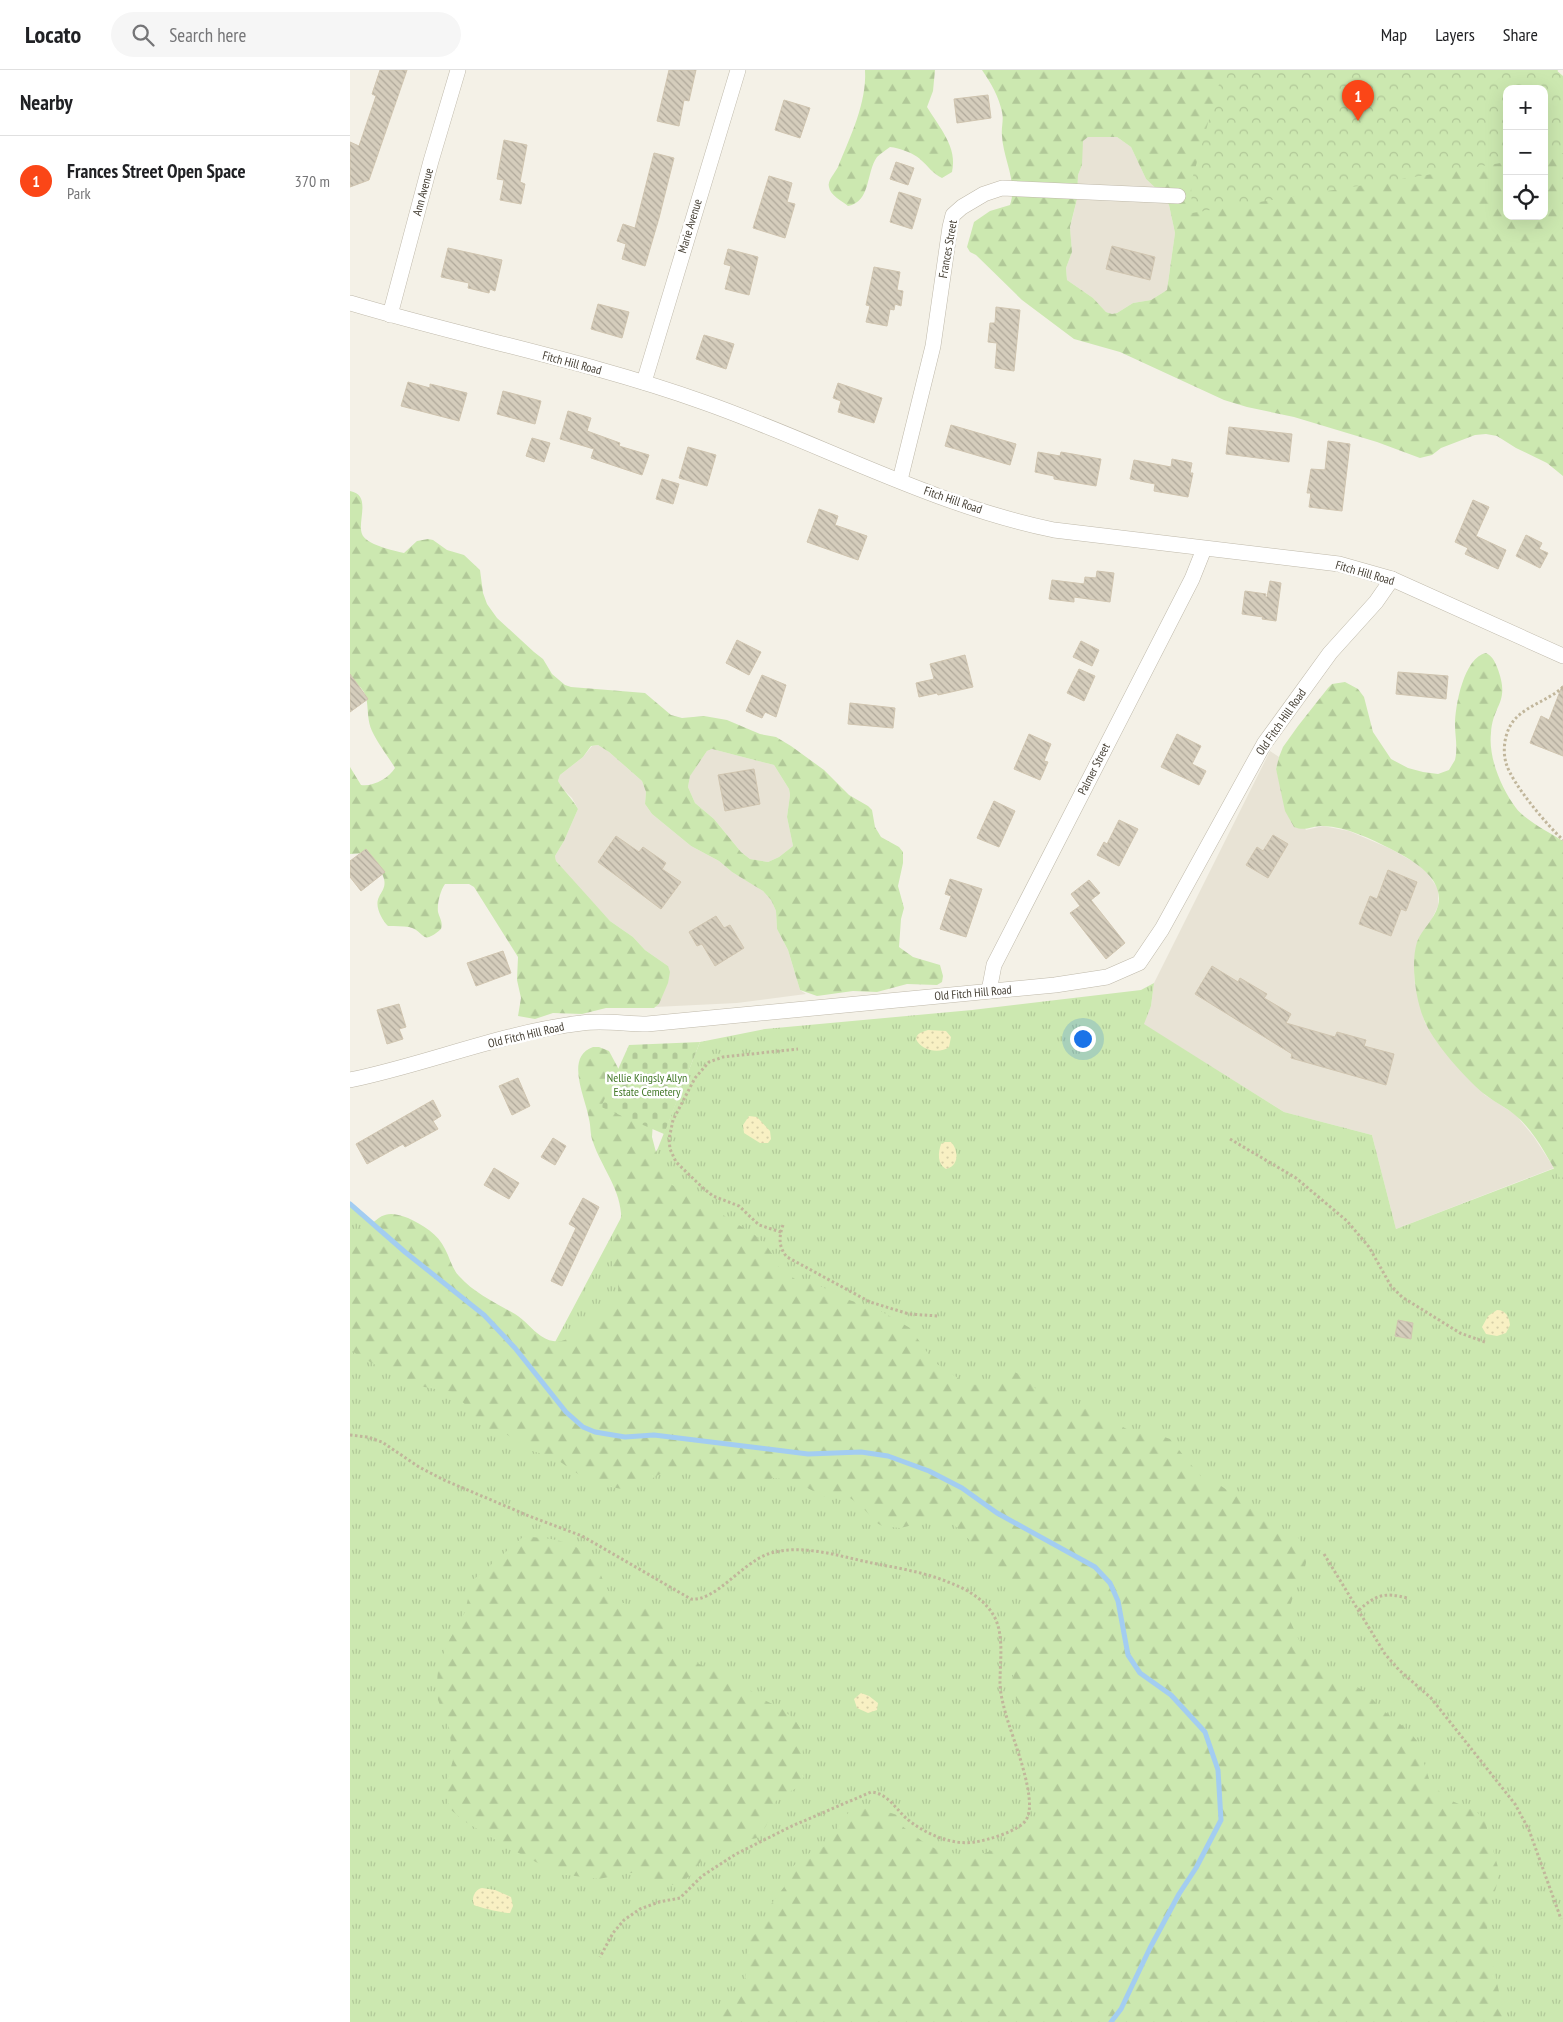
<!DOCTYPE html>
<meta charset="utf-8">
<style>
:root{--surface:#fff;--page:#f6f6f6;--text:#202124;--muted:#757577;--line:#e0e0e0;--accent:#fb4617}
body{margin:0;font-family:"PT Sans Narrow",sans-serif;background:var(--page);color:var(--text)}
.controls{position:absolute;right:15px;top:15px;display:grid;overflow:hidden;border-radius:10px;box-shadow:0 5px 20px #0002}
.controls button{width:45px;height:45px;display:grid;place-items:center;padding:0;border:0;border-bottom:1px solid var(--line);background:var(--surface);color:var(--text);font:25px sans-serif}
.you{position:absolute;left:732px;top:968px;width:18px;height:18px;margin:-12px;border:4px solid #fff;border-radius:50%;background:#1a73e8;box-shadow:0 0 0 8px #1a73e833}
.badge{display:grid;place-items:center;width:32px;height:32px;border-radius:50%;background:var(--accent);color:#fff;font-size:16px;font-weight:700}
.pin{position:absolute;translate:-50% -41px;filter:drop-shadow(0 1px 2px #0008)}
.pin::after{content:'';position:absolute;top:26px;width:18px;height:15px;background:inherit;clip-path:polygon(0 0,100% 0,50% 100%)}
.list{margin:0;padding:0;list-style:none}
h2{display:flex;justify-content:space-between;align-items:center;height:65px;margin:0;padding:0 20px;font-size:21px}
h2 small{font-size:16px;font-weight:400;color:var(--muted)}
.list li{display:grid;grid-template-columns:32px 1fr auto;gap:15px;align-items:center;box-sizing:border-box;height:90px;padding:0 20px;border-top:1px solid var(--line)}
.list b{display:block;font-size:19px;white-space:nowrap}
.list p{margin:0;font-size:16px;white-space:nowrap;color:var(--muted)}
.list em{font-size:16px;font-style:normal;color:var(--muted)}
.icon{flex:none;width:28px;height:28px;fill:none;stroke:currentColor;stroke-width:2;stroke-linecap:round;stroke-linejoin:round}
.map{position:relative;flex:none;width:1213px;height:1952px;overflow:hidden}
header{display:flex;align-items:center;gap:30px;box-sizing:border-box;height:70px;padding:0 25px;background:var(--surface);border-bottom:1px solid var(--line)}
header strong{font-size:24px}
nav{display:flex;gap:28px;margin-inline-start:auto;font-size:18px}
.search{width:350px;height:45px;background:var(--page);display:flex;align-items:center;gap:12px;box-sizing:border-box;padding:0 18px;border-radius:28px;color:var(--muted);font-size:19px}
main{display:flex}
aside{flex:1;background:var(--surface)}
.map>svg:first-child{display:block}
.residential{fill:#e8e3d5}
.grass{fill:url(#grass-tufts)}
.forest{fill:url(#forest-firs);fill-rule:evenodd}
.sand{fill:url(#sand-dots)}
.cemetery{fill:url(#cemetery-stones)}
.park{fill:url(#park-crowns)}
.lines{fill:none;stroke-linecap:round;stroke-linejoin:round}
.stream{stroke:#a3cdf1;stroke-width:5}
.building{fill:url(#building-back-hatch);stroke:#d0c5b0}
.street-casing{stroke:#bfb9aa;stroke-width:16}
.path{stroke:#c1b69b;stroke-width:3;stroke-dasharray:2.5 2.5;stroke-linecap:butt}
.street{stroke:#fff;stroke-width:15}
.labels{text-anchor:middle;stroke-width:5;stroke-linejoin:round;paint-order:stroke}
.street-label{font-size:12px;fill:#474136;stroke:#fff}
.park-label{font-size:12px;fill:#437929;stroke:#fff}
</style>
<header>
<strong>Locato</strong>
<div class="search"><svg class="icon" aria-label="search" viewBox="0 0 24 24"><circle cx="10" cy="10" r="6"/><path d="M15 15l6 6"/></svg>Search here</div>
<nav><a>Map</a><a>Layers</a><a>Share</a></nav>
</header>
<main>
<aside>
<h2>Nearby<small></small></h2>
<ul class="list">
<li><span class="badge">1</span><div><b>Frances Street Open Space</b><p>Park</p></div><em>370 m</em></li>
</ul>
</aside>
<div class="map">
<svg width="1213" height="1952" viewBox="0 0 1213 1952">
<defs>
<pattern id="grass-tufts" width="24" height="20" patternUnits="userSpaceOnUse" patternTransform="scale(1.25)"><rect width="24" height="20" fill="#cce8b0"/><path d="M3 7l-1-3M5 7V3M7 7l1-3M15 17l-1-3M17 17v-4M19 17l1-3" fill="none" stroke="#b1c898"/></pattern>
<pattern id="forest-firs" width="22" height="20" patternUnits="userSpaceOnUse" patternTransform="scale(1.25)"><rect width="22" height="20" fill="#cce8b0"/><path d="M5 1l3.5 6h-7zM16 11l3.5 6h-7z" fill="#b1c898"/></pattern>
<pattern id="sand-dots" width="8" height="8" patternUnits="userSpaceOnUse" patternTransform="scale(1.25)"><rect width="8" height="8" fill="#f8f0c3"/><path d="M2 2h.1M6 6h.1" fill="none" stroke="#d6cfa8" stroke-width="1.8" stroke-linecap="round"/></pattern>
<pattern id="cemetery-stones" width="16" height="16" patternUnits="userSpaceOnUse" patternTransform="scale(1.25)"><rect width="16" height="16" fill="#cce8b0"/><path d="M2 7V4a2 2 0 0 1 4 0v3zM10 15v-3a2 2 0 0 1 4 0v3z" fill="#b1c898"/></pattern>
<pattern id="park-crowns" width="20" height="18" patternUnits="userSpaceOnUse" patternTransform="scale(1.25)"><rect width="20" height="18" fill="#cce8b0"/><path d="M2 6a3 3 0 1 1 6 0M12 15a3 3 0 1 1 6 0" fill="none" stroke="#b1c898"/></pattern>
<pattern id="building-back-hatch" width="6" height="6" patternUnits="userSpaceOnUse" patternTransform="scale(1.25)"><rect width="6" height="6" fill="#d5cdbc"/><path d="M-1 5l2 2M0 0l6 6M5-1l2 2" fill="none" stroke="#afa89a"/></pattern>
</defs>
<rect width="100%" height="100%" fill="#f4f1e7"/>
<g class="residential">
<polygon points="738,67 767,67 781,77 796,109 813,125 819,135 825,163 817,220 801,230 783,233 767,243 762,244 756,242 743,228 717,210 716,198 722,182 720,158 727,129 728,105 732,95 732,76 733,71"/>
<polygon points="248,675 259,682 292,711 296,722 295,734 302,744 341,776 369,791 382,802 403,814 413,821 421,830 426,841 427,859 438,880 450,920 456,924 387,933 305,937 309,934 318,896 295,880 283,867 260,851 228,817 206,791 205,786 214,771 228,739 222,728 210,716 208,711 210,705 233,687 242,676"/>
<polygon points="362,679 424,695 439,719 440,725 437,747 443,776 429,787 418,792 400,789 391,782 364,749 345,733 338,717 340,705 357,681"/>
<polygon points="920,681 929,687 926,699 931,718 956,760 973,756 999,761 1041,779 1069,795 1078,804 1088,819 1088,836 1080,853 1072,863 1064,902 1065,915 1075,953 1135,1025 1166,1045 1184,1067 1204,1098 1046,1159 1022,1065 934,1042 793,954 801,936 804,913"/>
</g>
<polygon class="grass" points="804,913 801,936 794,954 934,1042 1022,1065 1046,1159 1213,1095 1213,1952 0,1952 0,1133 53,1178 186,1308 308,1078 350,972 415,959 622,940 791,920"/>
<g class="forest">
<path d="M515 0H585L583 21 577 37C589 57 608 77 602 102L592 108C583 104 578 96 570 89 563 83 550 78 540 77 536 80 531 83 527 87 516 102 521 132 498 136 492 131 480 125 479 117 477 111 485 103 488 97 500 67 517 33 515 0Z"/>
<path d="M632 0H1208L1204 8 1213 44V406L1197 393 1166 378 1147 366 1136 364 1125 365 1091 378 1082 385 1070 388 1027 372 944 347 897 337 874 330 770 282 724 269 672 230 626 185 620 182 617 177 624 152 640 141 660 135C668 113 653 88 652 66 651 58 654 50 652 42 649 27 641 13 632 0ZM1157 19H1194V146H1157ZM738 67H767L781 77 796 109 813 125 819 135 825 163 817 220 801 230 783 233 767 243 762 244 756 242 743 228 717 210 716 198 722 182 720 157 727 129 728 105 732 95 733 71Z"/>
<path d="M0 421C22 425 7 451 12 464 15 474 44 481 54 483L67 471 78 469 83 470 97 480 114 485 130 500 133 523 137 534 147 548 184 582 193 589 202 604 215 615 221 617 295 623 321 645 332 648 354 646 377 650 410 664 426 667 441 676 474 700 499 725 518 736 522 740 525 757 531 767 549 777 553 782V793L548 816 554 838 551 849 549 877 563 887 590 895 593 906 592 912 587 915 557 914 527 922 503 921 467 926 450 920 438 880 427 859 426 841 421 830 413 821 382 802 369 791 341 776 302 744 295 734 296 722 292 711 259 682 248 675 241 676 233 687 210 705 208 711C213 721 222 728 228 739L214 771 205 786 206 791 260 851 283 867 295 880 318 896 320 902 318 913 309 934 304 938H256L232 944 203 943 185 949 168 946 171 928 167 910 168 887 124 817 119 814H95C90 821 87 834 88 842 90 849 93 852 91 859 70 877 76 861 59 857 53 856 45 856 38 856 32 850 24 836 29 827 32 821 36 817 34 809 32 800 22 790 15 783L0 784V697L11 715C23 717 39 708 45 698 38 686 28 674 22 661 13 641 25 621 0 611ZM362 679 424 695 439 719 440 725 437 747 443 776 429 787 418 792 400 789 391 782 364 749 345 733 338 717 340 706 357 681Z"/>
<path d="M1136 583C1142 586 1144 590 1147 597 1161 633 1143 633 1141 663 1138 688 1152 719 1166 738 1175 750 1200 763 1213 771V1113C1198 1090 1187 1063 1165 1045 1157 1038 1146 1033 1137 1026 1119 1013 1085 974 1076 954 1066 933 1060 895 1067 872 1072 859 1084 850 1088 836 1095 808 1062 790 1041 779 1021 769 997 757 973 756 962 755 956 762 944 757L935 741 926 699 929 687 933 677 948 656 978 618 982 614 995 612 1008 619 1014 627 1023 662 1041 689 1058 698 1073 702 1088 704 1099 700C1101 697 1103 693 1105 690 1108 678 1105 666 1105 655 1105 636 1114 587 1136 583Z"/>
<path d="M243 977H249L259 981 276 1013 303 1052 302 1067 312 1105 320 1114 358 1133 376 1147 405 1165 418 1178 425 1188 426 1194 435 1202 445 1209 468 1215 499 1230 527 1239 543 1248 560 1258 584 1292 603 1305 619 1314 631 1315 642 1312 647 1308 665 1302 675 1308 691 1324 698 1327 715 1334 733 1336 744 1341 782 1362 809 1365 820 1369 853 1409 871 1416 891 1429 919 1453 947 1466 953 1475 956 1492 955 1497 947 1513 939 1540 941 1553 954 1581 975 1603 1013 1620 1035 1642 1060 1662 1067 1671 1081 1715 1102 1731 1127 1742 1135 1751 1149 1801 1146 1818 1138 1841 1137 1870 1156 1952H368L374 1942 378 1930 394 1912 397 1900 396 1888 399 1871 414 1853 419 1837 434 1817 440 1800 452 1787 473 1777 483 1770 489 1753 501 1740 513 1737 541 1743 547 1745 552 1756 572 1771 591 1782 596 1783 624 1785 635 1783 670 1771 682 1763 685 1758 687 1746 684 1728 689 1686 682 1655 671 1640 661 1617 665 1594 655 1564 656 1558 667 1544 675 1528 676 1522 668 1512 642 1497 631 1481 603 1454 598 1451 585 1450 550 1458 532 1456 527 1453 510 1435 500 1428 475 1427 442 1410 423 1408 412 1413 394 1411 376 1414 361 1411 337 1401 324 1400 312 1403 290 1415 272 1419 243 1414 203 1387 179 1380 153 1362 141 1360 130 1354 120 1339 102 1322 69 1316 51 1310 0 1280V1159C31 1161 23 1134 58 1148 73 1155 88 1164 95 1179 100 1188 102 1199 109 1206 124 1223 146 1233 165 1244 175 1250 182 1260 191 1266 212 1280 226 1264 240 1251 246 1246 254 1244 259 1239 277 1222 264 1199 258 1179 263 1168 272 1155 271 1143 269 1117 251 1096 243 1072 240 1065 241 1057 239 1049 236 1029 214 987 243 977Z"/>
<path d="M173 1467C202 1467 236 1472 249 1501 254 1511 257 1524 267 1530 279 1538 295 1535 309 1538L315 1549 313 1561 315 1576 328 1585 386 1610 414 1630 431 1638 445 1650 454 1664 451 1702 454 1706 451 1716 433 1725 425 1732 416 1756 408 1768 363 1775 340 1806 325 1815 314 1814 291 1804 285 1803H278L249 1809 209 1804 161 1779 114 1751 100 1739 96 1726 98 1707 103 1690 99 1657 88 1630 87 1613 88 1599 97 1574 115 1542 122 1511Z"/>
</g>
<g class="sand">
<path d="M578 960 596 961 601 967 599 977C590 984 571 981 566 969 567 963 572 962 578 960Z"/>
<polygon points="399,1046 407,1047 420,1061 421,1069 418,1073 410,1073 394,1063 393,1055"/>
<path d="M595 1072H601C609 1081 609 1096 596 1099 587 1094 588 1083 591 1074Z"/>
<path d="M1147 1240C1156 1240 1159 1247 1160 1255L1156 1263 1147 1266 1136 1264 1132 1257 1138 1246Z"/>
<polygon points="511,1623 519,1626 528,1633 527,1640 518,1643 507,1638 504,1629"/>
<path d="M132 1818 145 1820 161 1827 163 1836 160 1843C156 1844 128 1837 124 1835 121 1828 125 1819 132 1818Z"/>
</g>
<polygon class="cemetery" points="350,972 314,1064 251,1037 279,975"/>
<polygon class="park" points="873,0 1206,0 1213,6 1213,83 1194,86 1194,19 1157,19 1157,92 842,143 841,113"/>
<g class="lines">
<polyline class="stream" points="0,1134 55,1182 134,1245 165,1278 216,1342 233,1357 245,1362 275,1367 304,1365 458,1384 511,1382 538,1386 579,1401 612,1418 647,1443 745,1497 760,1513 768,1531 778,1585 790,1603 821,1625 855,1662 868,1700 871,1750 846,1798 829,1824 800,1878 771,1939 761,1952"/>
</g>
<g class="building">
<polygon points="30,0 57,0 19,110 0,117 0,72 9,76 26,26 22,24"/>
<polygon points="319,0 346,0 339,31 334,30 329,56 307,51"/>
<polygon points="638,25 641,48 607,53 604,29"/>
<polygon points="434,30 460,38 450,68 425,60"/>
<polygon points="154,70 177,75 170,112 175,114 171,134 150,130 154,110 147,109"/>
<polygon points="304,83 324,88 309,148 295,196 272,189 276,174 267,171 273,154 285,158"/>
<polygon points="546,92 564,98 558,115 540,109"/>
<polygon points="419,106 442,113 437,132 445,134 435,168 403,158"/>
<polygon points="549,122 571,129 562,159 540,152"/>
<polygon points="762,176 805,187 800,210 756,199"/>
<polygon points="98,178 152,190 145,221 140,219 139,223 118,218 119,213 91,207"/>
<polygon points="378,179 408,187 399,225 375,219 381,196 374,194"/>
<polygon points="524,197 550,202 547,220 553,221 551,236 545,234 544,240 540,239 537,256 516,252 520,236 516,235"/>
<polygon points="248,234 279,242 272,268 241,259"/>
<polygon points="646,237 670,240 664,301 645,298 647,273 638,272 640,253 645,253"/>
<polygon points="354,265 384,274 376,299 346,289"/>
<polygon points="58,312 80,318 80,314 117,323 109,351 51,336"/>
<polygon points="488,313 532,328 524,353 488,342 491,331 483,328"/>
<polygon points="153,321 191,331 185,354 147,344"/>
<polygon points="218,341 241,348 237,361 270,373 269,376 299,385 292,405 241,388 244,379 210,369"/>
<polygon points="601,355 666,374 660,395 595,376"/>
<polygon points="879,357 942,364 939,392 876,384"/>
<polygon points="182,368 200,373 194,392 176,386"/>
<polygon points="978,371 1000,374 992,441 959,437 961,423 957,423 961,399 975,400"/>
<polygon points="338,377 366,385 357,416 329,408"/>
<polygon points="688,382 710,386 711,382 751,389 746,416 704,409 704,406 685,402"/>
<polygon points="822,389 842,393 840,403 843,403 838,427 804,421 805,414 780,409 784,390 821,397"/>
<polygon points="312,409 329,414 323,434 306,429"/>
<polygon points="1123,430 1139,437 1126,466 1156,480 1148,499 1115,484 1118,478 1105,472"/>
<polygon points="469,439 488,446 485,455 517,466 508,490 457,472"/>
<polygon points="1176,465 1192,473 1189,479 1198,483 1190,498 1166,486"/>
<polygon points="747,501 764,503 760,532 724,527 724,532 699,529 702,510 734,514 735,507 746,508"/>
<polygon points="920,511 931,513 926,551 912,549 913,547 892,544 895,521 916,524 915,527 917,527"/>
<polygon points="387,570 411,582 399,605 376,593"/>
<polygon points="731,571 749,580 742,596 723,587"/>
<polygon points="615,585 623,617 588,625 587,623 569,627 566,613 584,609 580,594"/>
<polygon points="729,599 745,606 734,631 717,623"/>
<polygon points="1048,602 1098,606 1096,629 1046,624"/>
<polygon points="0,604 18,629 0,642"/>
<polygon points="412,605 436,615 426,647 415,642 412,648 396,641"/>
<polygon points="1212,616 1213,616 1213,686 1180,673 1191,646 1199,650"/>
<polygon points="500,633 545,638 543,658 498,654"/>
<polygon points="679,664 701,674 694,691 698,692 690,710 664,699"/>
<polygon points="827,664 851,676 842,694 856,701 849,715 811,697"/>
<polygon points="404,699 410,734 375,741 368,705"/>
<polygon points="644,731 665,741 649,777 627,768"/>
<polygon points="769,750 788,759 769,796 747,785 754,772 757,774"/>
<polygon points="923,765 938,774 918,808 896,795 907,777 913,781"/>
<polygon points="266,766 289,782 293,777 316,793 312,799 331,812 311,839 248,792"/>
<polygon points="16,779 35,802 11,821 0,807 0,791"/>
<polygon points="1038,800 1067,812 1056,841 1051,839 1041,866 1009,854 1020,826 1027,829"/>
<polygon points="600,809 632,819 616,867 590,859 601,826 595,824"/>
<polygon points="739,810 750,823 741,830 775,873 756,889 720,843 730,836 721,824"/>
<polygon points="366,846 374,858 380,855 394,878 365,896 352,874 347,876 339,862"/>
<polygon points="153,881 161,903 126,916 117,893"/>
<polygon points="862,896 888,912 890,908 917,924 914,928 941,944 936,953 985,967 987,962 1016,970 1014,976 1044,984 1036,1015 941,988 942,984 845,924"/>
<polygon points="49,934 56,957 49,959 53,969 37,974 27,940"/>
<polygon points="168,1008 180,1036 162,1045 149,1016"/>
<polygon points="83,1030 91,1046 83,1051 88,1059 55,1077 53,1074 17,1094 6,1074"/>
<polygon points="203,1068 216,1076 205,1095 191,1087"/>
<polygon points="144,1098 169,1113 159,1129 134,1115"/>
<polygon points="233,1128 249,1137 212,1216 201,1211 226,1158 219,1154"/>
<polygon points="1048,1250 1063,1253 1061,1269 1045,1266"/>
</g>
<g class="lines">
<g class="street-casing">
<g id="street">
<path d="M0 233C117 268 238 291 353 332 470 373 582 435 704 460L989 494 1042 509 1213 586"/>
<polyline points="40,245 81,91 108,0"/>
<polyline points="294,312 388,0"/>
<polyline points="550,410 583,276 600,157 603,145 612,137 634,124 652,118 828,126"/>
<polyline points="639,921 644,895 842,509 854,479"/>
<path d="M0 1010C78 994 153 962 232 953 253 950 276 954 297 954L705 915 757 907 789 893 812 859 914 674 980 583 1026 532 1042 509"/>
</g>
</g>
<g class="path">
<path d="M1213 617C1199 630 1178 635 1165 649 1155 660 1152 679 1156 693 1162 714 1197 755 1213 770"/>
<polyline points="880,1069 946,1108 997,1151 1019,1177 1041,1216 1052,1227 1110,1263 1135,1272"/>
<path d="M433 1155C429 1166 428 1177 437 1187L520 1232 559 1244 588 1246"/>
<polyline points="431,1162 409,1155 389,1136 363,1126 353,1118 326,1092 320,1079 319,1069 323,1050 345,1008 359,992 373,987 448,979"/>
<path d="M0 1365 17 1367 32 1372 69 1397 94 1410 179 1446 232 1466 341 1529C365 1532 392 1493 418 1484 451 1473 488 1486 522 1493 547 1498 574 1502 598 1512 617 1519 636 1530 645 1548 654 1566 650 1592 650 1612 650 1623 653 1634 656 1645 662 1667 689 1731 676 1750 669 1761 638 1770 625 1772 602 1776 573 1763 556 1748 545 1738 537 1723 521 1722L442 1756 386 1784 352 1806 330 1828 309 1832 290 1839 274 1850 263 1863 250 1887"/>
<polyline points="974,1484 1035,1584 1049,1600 1081,1628 1165,1734 1179,1760 1211,1849"/>
<path d="M1009 1540C1026 1525 1034 1522 1057 1528"/>
</g>
<use href="#street" class="street"/>
</g>
<g class="labels">
<g class="street-label">
<text transform="translate(73 122) rotate(-75)" y="4">Ann Avenue</text>
<text transform="translate(340 156) rotate(-73)" y="4">Marie Avenue</text>
<text transform="translate(598 179) rotate(-80)" y="4">Frances Street</text>
<text transform="translate(222 293) rotate(15)" y="4">Fitch Hill Road</text>
<text transform="translate(603 430) rotate(19)" y="4">Fitch Hill Road</text>
<text transform="translate(1015 503) rotate(16)" y="4">Fitch Hill Road</text>
<text transform="translate(931 652) rotate(-55)" y="4">Old Fitch Hill Road</text>
<text transform="translate(744 699) rotate(-63)" y="4">Palmer Street</text>
<text transform="translate(623 923) rotate(-5)" y="4">Old Fitch Hill Road</text>
<text transform="translate(176 965) rotate(-13)" y="4">Old Fitch Hill Road</text>
</g>
<g class="park-label">
<text x="297" y="1012">Nellie Kingsly Allyn<tspan x="297" dy="14">Estate Cemetery</tspan></text>
</g>
</g>
</svg>
<div class="controls">
<button>+</button>
<button>−</button>
<button><svg class="icon" aria-label="locate" viewBox="0 0 24 24"><circle cx="12" cy="12" r="6"/><path d="M12 2v4M12 18v4M2 12h4M18 12h4"/></svg></button>
</div>
<div class="you"></div>
<div class="pin badge" style="left:1008px;top:51px">1</div>
</div>
</main>
